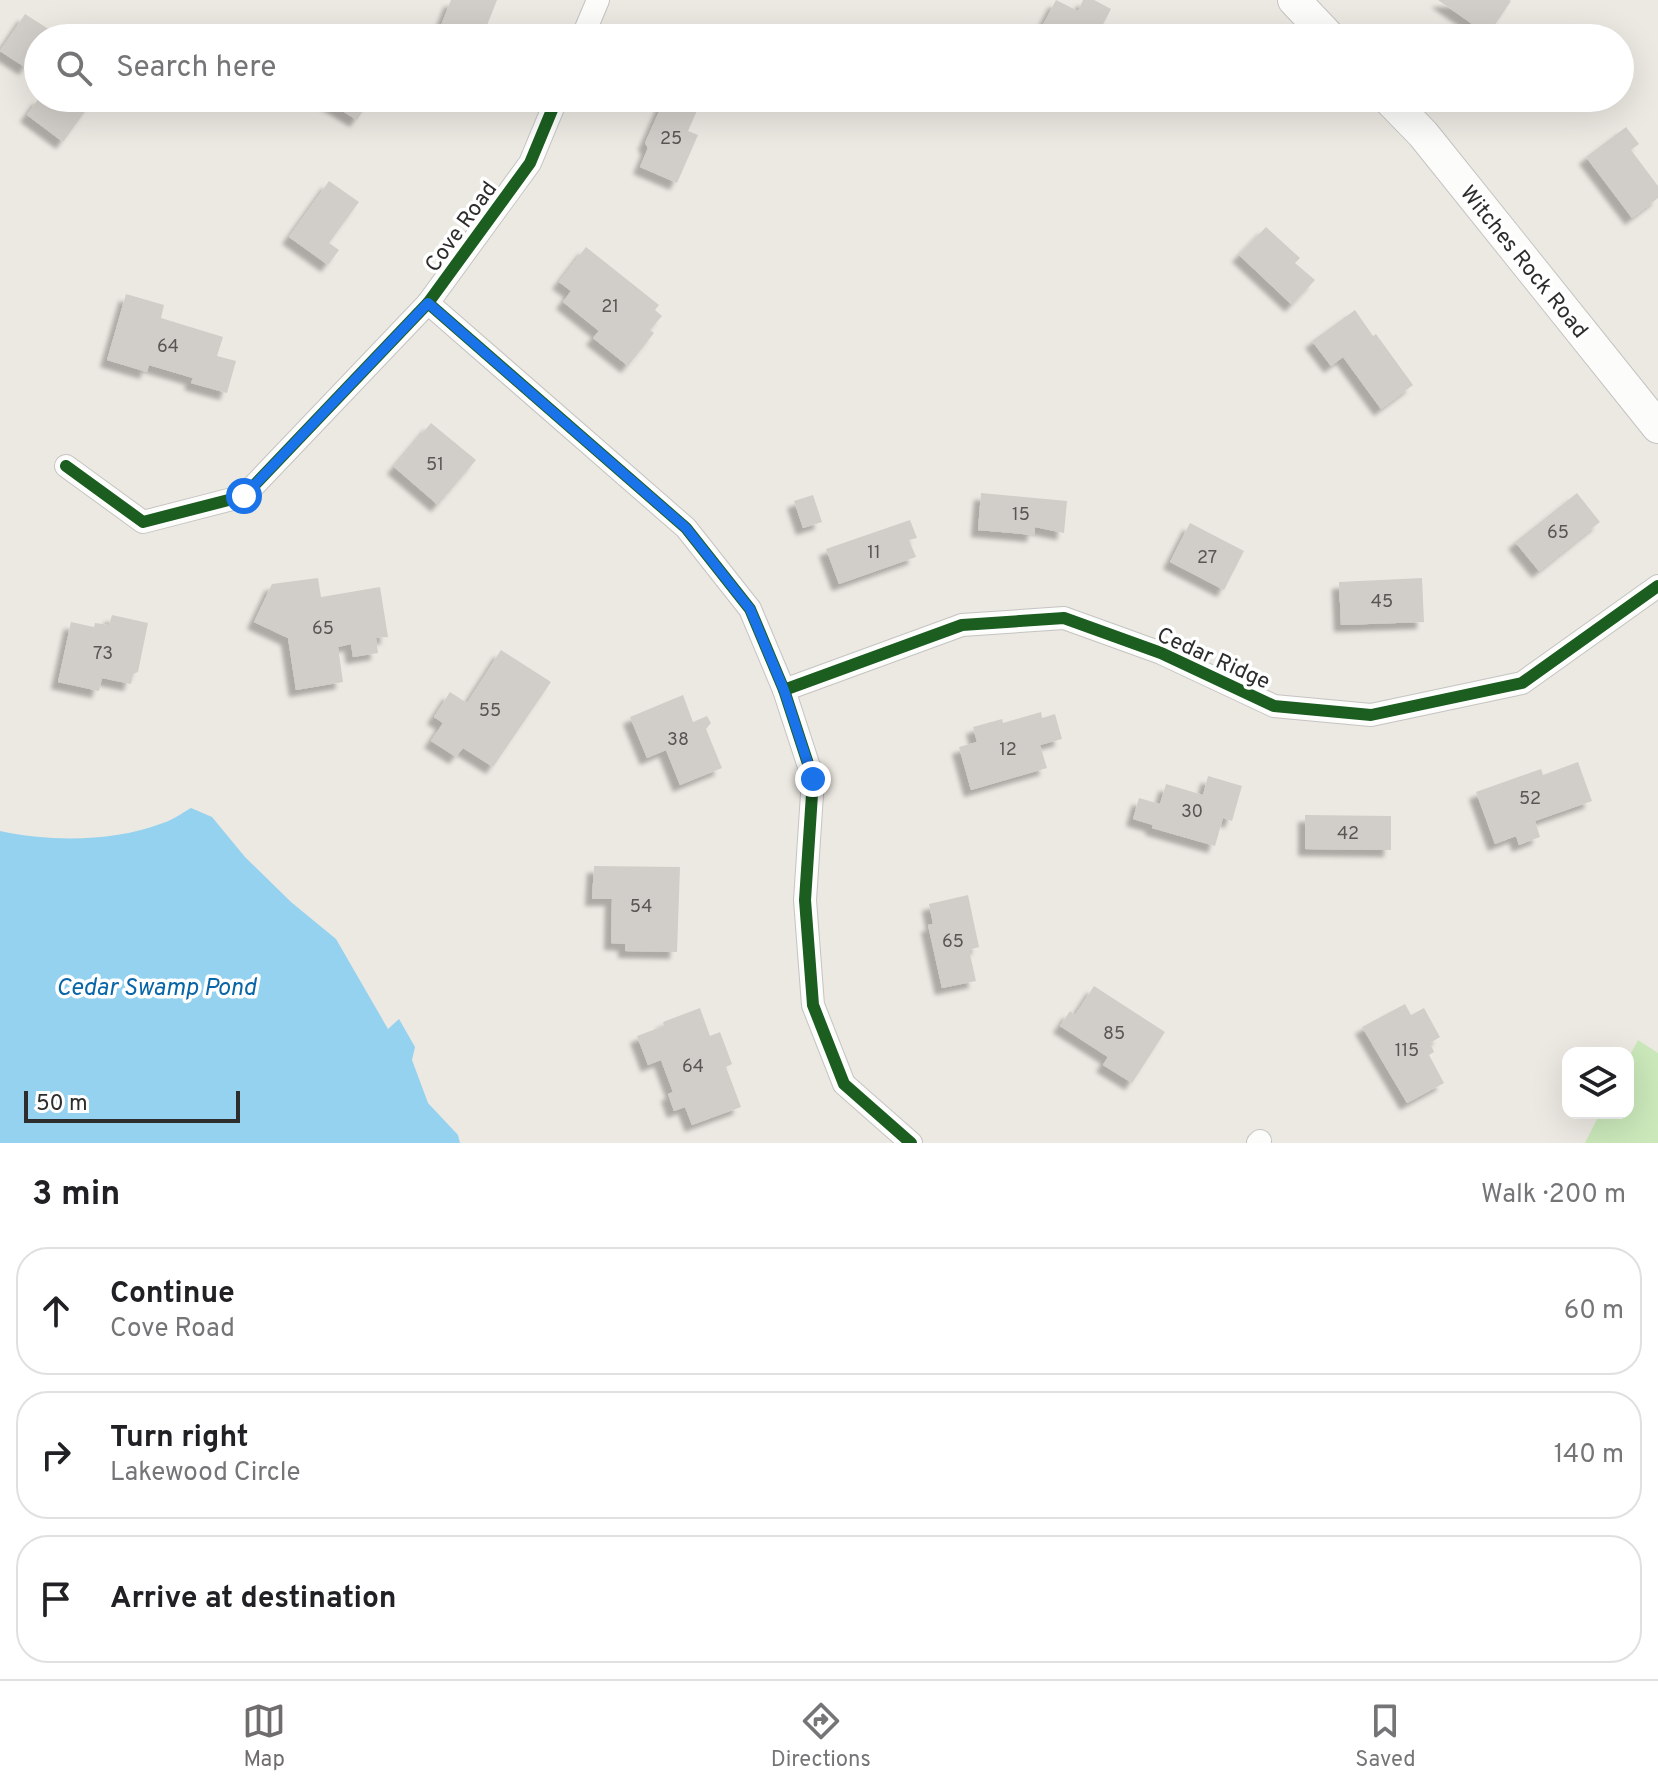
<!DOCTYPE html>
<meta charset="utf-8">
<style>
:root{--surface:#fff;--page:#f2f2f2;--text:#202124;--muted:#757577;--line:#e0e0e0;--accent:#706e6c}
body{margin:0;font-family:Overpass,sans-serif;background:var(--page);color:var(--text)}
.controls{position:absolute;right:24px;bottom:24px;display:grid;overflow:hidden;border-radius:16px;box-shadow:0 8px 32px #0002}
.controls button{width:72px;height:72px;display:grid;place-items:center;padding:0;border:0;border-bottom:2px solid var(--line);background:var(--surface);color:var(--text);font:40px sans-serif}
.scale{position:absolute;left:24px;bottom:20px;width:216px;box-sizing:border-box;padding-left:8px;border:4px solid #2d2d2d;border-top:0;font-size:22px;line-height:28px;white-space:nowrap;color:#2d2d2d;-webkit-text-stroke:6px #fff;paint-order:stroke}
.stop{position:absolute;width:24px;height:24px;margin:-18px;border:6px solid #1a73e8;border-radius:50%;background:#fff}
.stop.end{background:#1a73e8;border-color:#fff;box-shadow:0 2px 8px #0008}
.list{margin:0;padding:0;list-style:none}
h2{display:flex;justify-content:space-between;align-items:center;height:104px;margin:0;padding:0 32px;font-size:34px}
h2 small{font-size:26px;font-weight:400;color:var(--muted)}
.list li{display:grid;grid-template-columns:52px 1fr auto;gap:24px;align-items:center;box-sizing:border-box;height:128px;margin:0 16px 16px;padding:0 16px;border:2px solid var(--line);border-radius:32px}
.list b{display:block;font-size:30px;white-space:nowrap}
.list p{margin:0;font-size:26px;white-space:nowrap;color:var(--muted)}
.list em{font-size:26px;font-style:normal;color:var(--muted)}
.icon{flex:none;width:44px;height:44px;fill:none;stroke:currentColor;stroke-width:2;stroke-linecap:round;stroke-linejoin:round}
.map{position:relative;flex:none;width:1658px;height:1143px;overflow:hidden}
.search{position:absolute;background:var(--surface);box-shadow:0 8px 32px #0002;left:24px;right:24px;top:24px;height:88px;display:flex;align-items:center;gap:20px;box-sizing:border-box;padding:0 28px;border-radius:44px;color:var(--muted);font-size:30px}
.sheet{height:536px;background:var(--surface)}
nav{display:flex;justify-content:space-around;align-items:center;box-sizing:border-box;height:112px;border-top:2px solid var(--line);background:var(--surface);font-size:22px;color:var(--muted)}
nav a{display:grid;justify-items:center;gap:4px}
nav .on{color:var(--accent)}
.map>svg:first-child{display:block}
.green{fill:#cae8ba}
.water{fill:#94d2ef}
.building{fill:#d1cec9;filter:url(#shadow)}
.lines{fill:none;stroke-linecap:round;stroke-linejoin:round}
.street-casing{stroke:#c5c4c3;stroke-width:24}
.secondary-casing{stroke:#c5c4c3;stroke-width:34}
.street{stroke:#fcfcfb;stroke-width:22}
.secondary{stroke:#fcfcfb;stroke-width:32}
.cycleway-casing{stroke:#fff;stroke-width:17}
.cycleway{stroke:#1b5e20;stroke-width:12}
.route{stroke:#1a73e8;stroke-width:10}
.labels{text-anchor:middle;stroke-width:7;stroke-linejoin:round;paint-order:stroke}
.number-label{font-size:18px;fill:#585756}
.street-label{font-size:22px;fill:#2d2d2d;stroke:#fff}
.water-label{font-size:24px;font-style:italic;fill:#0765a8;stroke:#fff}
</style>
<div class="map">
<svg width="1658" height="1143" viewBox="0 0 1658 1143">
<defs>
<filter id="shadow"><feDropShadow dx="-7" dy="7" stdDeviation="2" flood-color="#0004"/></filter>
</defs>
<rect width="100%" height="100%" fill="#ece8e2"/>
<polygon class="green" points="1638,1040 1658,1053 1658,1143 1585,1143 1600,1113 1628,1113 1628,1059"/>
<path class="water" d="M191 808 212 817 245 857 291 902 336 939 388 1029 399 1019 415 1047 412 1060 428 1103 458 1135 460 1143H0V831C51 842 113 842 163 823 173 820 182 813 191 808Z"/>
<g class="building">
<polygon points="451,0 497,0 482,38 436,38"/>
<polygon points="1056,0 1078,11 1083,0 1094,0 1111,9 1096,38 1045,38 1038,34"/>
<polygon points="1438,0 1509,0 1511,1 1488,35"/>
<polygon points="25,14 50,30 45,38 38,38 38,49 26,68 0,51"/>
<polygon points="39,98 84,98 91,103 63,142 27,115"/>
<polygon points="321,98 371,98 357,120"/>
<polygon points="665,98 681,98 699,106 688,131 698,135 677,183 640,167 648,148 645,143"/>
<polygon points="1626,127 1639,144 1631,150 1658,186 1658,198 1632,218 1586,157"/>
<polygon points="329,181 359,202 329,243 339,250 328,265 289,237"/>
<polygon points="1266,227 1300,258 1295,263 1315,280 1292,305 1239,255"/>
<polygon points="586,247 659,305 655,310 662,316 650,330 654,333 628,366 593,338 599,331 563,302 571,291 559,282"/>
<polygon points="126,294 164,305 161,318 223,337 217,356 236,361 227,393 191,383 193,378 149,365 147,372 107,360"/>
<polygon points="1355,310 1373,336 1376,334 1413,385 1381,409 1343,357 1331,366 1312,341"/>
<polygon points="431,423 476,460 438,505 394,467"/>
<polygon points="981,493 1067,501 1064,533 1035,527 1034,535 978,530"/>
<polygon points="1577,493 1600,522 1539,571 1515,542"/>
<polygon points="813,495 822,522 803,528 794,501"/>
<polygon points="910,520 917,538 909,540 916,557 839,584 826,549"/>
<polygon points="1190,523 1244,551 1224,590 1170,562"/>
<polygon points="318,578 321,597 380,587 388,637 376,638 378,653 353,657 351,644 338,647 343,682 296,690 288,638 254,622 272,584"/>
<polygon points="1422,578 1424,622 1341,625 1339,582"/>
<polygon points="112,615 148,623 138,672 133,674 131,684 102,678 99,691 58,682 71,622 94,627 95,623 109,625"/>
<polygon points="501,650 551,682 493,767 463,748 456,757 431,741 443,723 434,717 450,692 467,703"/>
<polygon points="683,695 693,722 707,716 711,723 706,729 722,768 680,785 666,750 647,758 630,717"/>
<polygon points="1041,712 1042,718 1055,714 1062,739 1040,745 1047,768 971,790 959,747 977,742 973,727 1002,719 1003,723"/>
<polygon points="1578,762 1592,801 1535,821 1540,837 1519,845 1516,836 1495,844 1476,792 1541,769 1543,775"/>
<polygon points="1208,776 1242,786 1232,821 1223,818 1215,846 1152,828 1153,825 1133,819 1139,798 1160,804 1166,784 1203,795"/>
<polygon points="1305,815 1391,816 1391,850 1305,849"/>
<polygon points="594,866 680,867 677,952 625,951 625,944 611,943 612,899 592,899"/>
<polygon points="968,895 979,947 969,950 976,981 942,988 928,925 933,924 929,904"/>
<polygon points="1094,986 1165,1032 1132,1083 1103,1065 1108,1057 1060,1026 1070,1011 1075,1015"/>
<polygon points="1405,1004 1411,1015 1424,1008 1440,1037 1430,1043 1434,1052 1429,1055 1444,1083 1407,1103 1362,1027"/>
<polygon points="700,1008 710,1036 720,1032 732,1064 726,1067 741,1107 692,1125 685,1107 674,1111 668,1094 673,1092 661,1060 648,1065 637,1036 664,1026 663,1022"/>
</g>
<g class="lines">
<g class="street-casing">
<g id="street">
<polyline points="582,38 598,0"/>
<polyline points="428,303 686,528 750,609 784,690 813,779 805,900 813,1005 844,1084 911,1143"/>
<polyline points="66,466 143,522 244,496 428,303 530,163 557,98"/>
<polyline points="784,690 962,625 1064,618 1161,653 1274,706 1371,715 1522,683 1658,586"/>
<polyline points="1258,1143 1260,1141"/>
</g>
</g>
<g class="secondary-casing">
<g id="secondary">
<polyline points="1294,0 1330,38"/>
<polyline points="1388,98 1423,134 1658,427"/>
</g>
</g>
<use href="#street" class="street"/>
<use href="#secondary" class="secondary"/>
<g class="cycleway-casing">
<g id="cycleway">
<polyline points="428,303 686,528 750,609 784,690 813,779 805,900 813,1005 844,1084 911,1143"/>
<polyline points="66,466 143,522 244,496 428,303 530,163 557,98"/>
<polyline points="784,690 962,625 1064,618 1161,653 1274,706 1371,715 1522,683 1658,586"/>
</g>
</g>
<use href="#cycleway" class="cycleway"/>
</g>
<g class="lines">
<polyline class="route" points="244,496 428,303 686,528 750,609 784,690 813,779"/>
</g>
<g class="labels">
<g class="number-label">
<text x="671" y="144">25</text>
<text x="610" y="312">21</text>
<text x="168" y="352">64</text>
<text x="435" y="470">51</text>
<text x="1021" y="520">15</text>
<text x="1558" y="538">65</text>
<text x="874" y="558">11</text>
<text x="1207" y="563">27</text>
<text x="1382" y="607">45</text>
<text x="323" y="634">65</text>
<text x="103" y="659">73</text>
<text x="490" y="716">55</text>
<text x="678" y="745">38</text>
<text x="1008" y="755">12</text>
<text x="1530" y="804">52</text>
<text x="1192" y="817">30</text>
<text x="1348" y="839">42</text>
<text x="641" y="912">54</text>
<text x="953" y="947">65</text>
<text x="1114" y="1039">85</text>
<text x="1407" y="1056">115</text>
<text x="693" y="1072">64</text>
</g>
<g class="street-label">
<text transform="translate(460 226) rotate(-54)" y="8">Cove Road</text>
<text transform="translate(1525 261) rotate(51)" y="8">Witches Rock Road</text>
<text transform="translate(1214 657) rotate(24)" y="8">Cedar Ridge</text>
</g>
<g class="water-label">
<text x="156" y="995">Cedar Swamp Pond</text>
</g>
</g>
</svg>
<div class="controls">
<button><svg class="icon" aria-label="layers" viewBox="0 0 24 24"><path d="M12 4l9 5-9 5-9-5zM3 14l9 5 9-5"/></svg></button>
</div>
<div class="scale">50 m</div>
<div class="stop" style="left:244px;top:496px"></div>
<div class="stop end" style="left:813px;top:779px"></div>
<div class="search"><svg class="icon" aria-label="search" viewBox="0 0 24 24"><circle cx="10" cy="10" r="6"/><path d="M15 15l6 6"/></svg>Search here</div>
</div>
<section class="sheet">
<h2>3 min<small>Walk · 200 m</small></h2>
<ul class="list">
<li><svg class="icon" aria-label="ahead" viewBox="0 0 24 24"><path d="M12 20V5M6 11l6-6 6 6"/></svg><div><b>Continue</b><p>Cove Road</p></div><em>60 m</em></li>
<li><svg class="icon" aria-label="right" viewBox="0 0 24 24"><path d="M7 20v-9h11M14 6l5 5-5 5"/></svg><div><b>Turn right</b><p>Lakewood Circle</p></div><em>140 m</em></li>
<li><svg class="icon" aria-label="arrive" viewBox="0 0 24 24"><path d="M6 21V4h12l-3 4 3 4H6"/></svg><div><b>Arrive at destination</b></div></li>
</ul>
</section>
<nav>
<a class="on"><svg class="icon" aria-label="map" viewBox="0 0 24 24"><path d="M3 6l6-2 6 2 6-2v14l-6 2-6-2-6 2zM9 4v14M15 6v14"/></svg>Map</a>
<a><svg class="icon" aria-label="directions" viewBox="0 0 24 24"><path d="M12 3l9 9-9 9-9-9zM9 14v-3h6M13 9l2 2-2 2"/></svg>Directions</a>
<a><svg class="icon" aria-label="saved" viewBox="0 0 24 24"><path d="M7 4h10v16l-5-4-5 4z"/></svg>Saved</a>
</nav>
